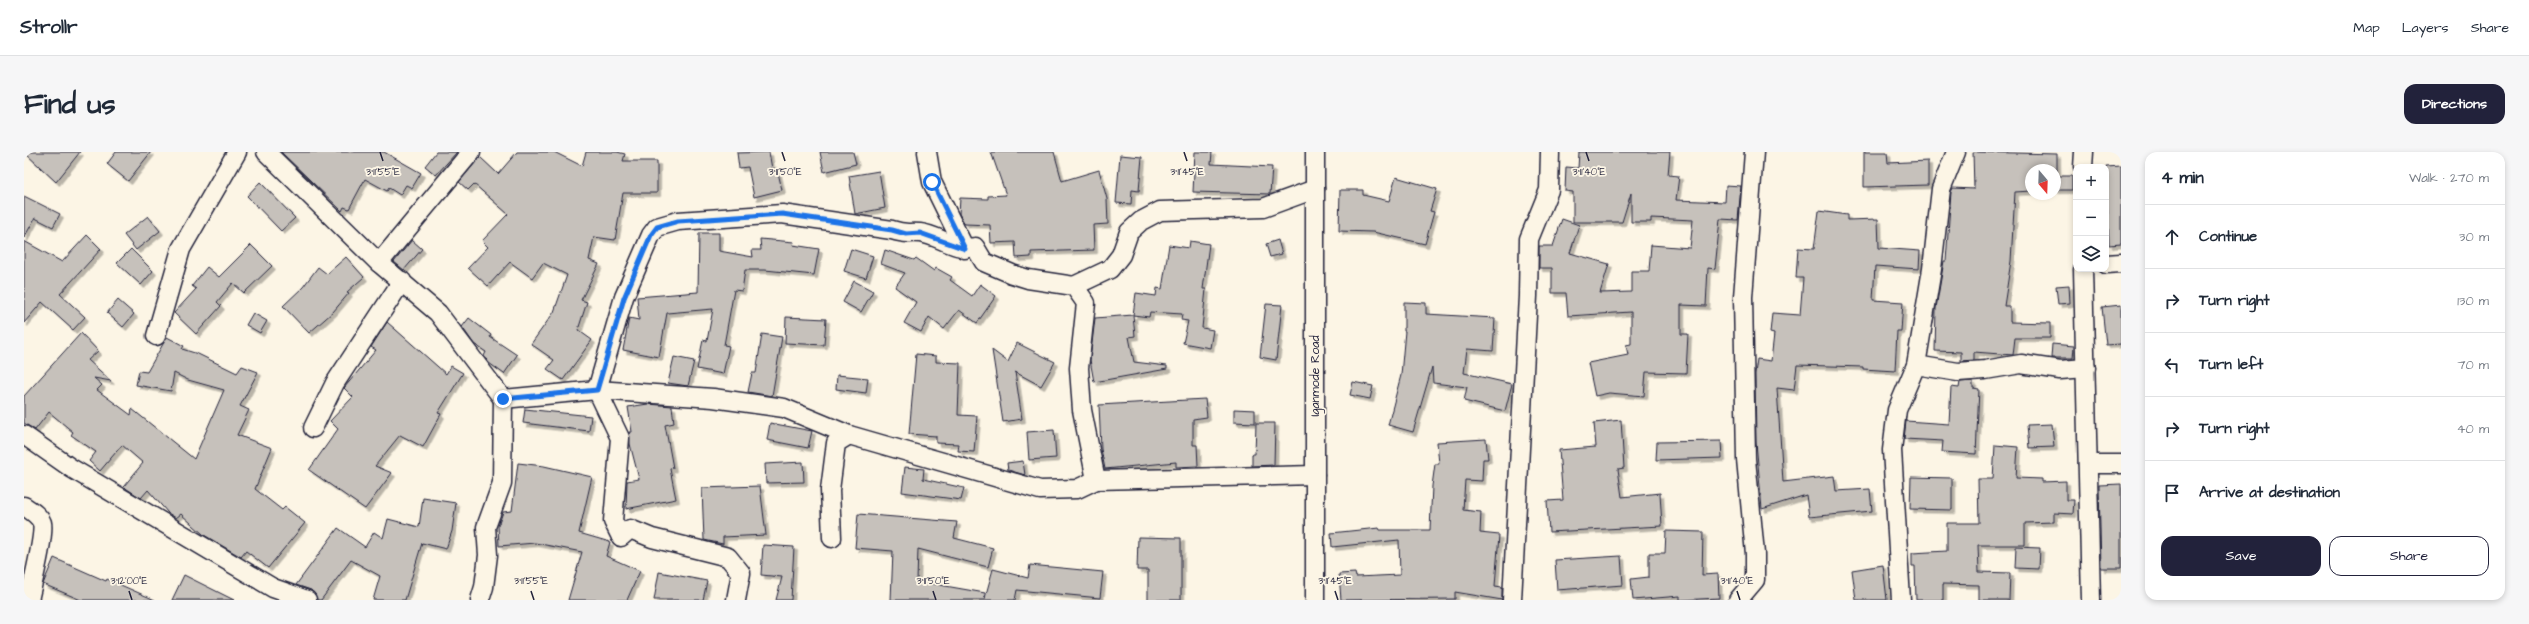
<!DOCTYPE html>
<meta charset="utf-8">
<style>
:root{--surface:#fff;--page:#f6f6f7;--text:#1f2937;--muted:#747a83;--line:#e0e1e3;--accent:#22223b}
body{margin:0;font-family:"Architects Daughter",sans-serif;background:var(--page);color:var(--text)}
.controls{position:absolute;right:12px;top:12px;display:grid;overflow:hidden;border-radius:8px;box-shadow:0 2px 6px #0003}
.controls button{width:36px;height:36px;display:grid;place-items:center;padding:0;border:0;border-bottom:1px solid var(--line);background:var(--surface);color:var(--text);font:20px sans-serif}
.compass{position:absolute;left:2001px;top:12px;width:36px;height:36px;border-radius:50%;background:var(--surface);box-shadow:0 2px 6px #0003;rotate:161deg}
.stop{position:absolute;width:12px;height:12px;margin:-9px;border:3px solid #1a73e8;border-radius:50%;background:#fff}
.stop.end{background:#1a73e8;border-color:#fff;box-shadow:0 1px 4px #0008}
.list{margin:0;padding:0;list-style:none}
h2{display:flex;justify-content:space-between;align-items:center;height:52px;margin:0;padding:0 16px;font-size:17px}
h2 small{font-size:13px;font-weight:400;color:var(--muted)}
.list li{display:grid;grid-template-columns:26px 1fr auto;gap:12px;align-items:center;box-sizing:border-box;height:64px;padding:0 16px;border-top:1px solid var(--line)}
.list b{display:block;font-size:15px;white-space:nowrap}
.list em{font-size:13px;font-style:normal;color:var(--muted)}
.actions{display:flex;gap:8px;padding:12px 16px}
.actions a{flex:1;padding:9px 0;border:1px solid var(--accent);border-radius:12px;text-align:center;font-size:14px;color:var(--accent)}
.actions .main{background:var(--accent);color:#fff}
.icon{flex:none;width:22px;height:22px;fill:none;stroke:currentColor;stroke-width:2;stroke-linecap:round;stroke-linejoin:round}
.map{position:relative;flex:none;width:2097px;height:448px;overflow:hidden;border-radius:12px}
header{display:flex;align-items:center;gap:24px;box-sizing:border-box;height:56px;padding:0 20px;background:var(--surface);border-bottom:1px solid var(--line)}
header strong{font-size:19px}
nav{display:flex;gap:22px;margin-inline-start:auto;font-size:14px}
.intro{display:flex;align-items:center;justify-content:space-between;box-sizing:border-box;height:96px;padding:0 24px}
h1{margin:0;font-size:28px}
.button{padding:10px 18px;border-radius:12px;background:var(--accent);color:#fff;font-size:14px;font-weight:700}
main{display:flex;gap:24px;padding:0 24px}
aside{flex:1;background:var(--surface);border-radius:12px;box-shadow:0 2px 6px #0003}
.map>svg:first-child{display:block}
.building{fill:#c6c1bb;stroke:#22223b;filter:url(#shadow)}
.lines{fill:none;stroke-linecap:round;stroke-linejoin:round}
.street-casing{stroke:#22223b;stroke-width:21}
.street{stroke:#fcf5e5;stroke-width:18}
.route{stroke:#1a73e8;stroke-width:5}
.ticks{fill:none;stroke:#22223b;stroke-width:1.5}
.labels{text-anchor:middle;stroke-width:3.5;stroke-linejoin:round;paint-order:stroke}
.street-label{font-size:12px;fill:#22223b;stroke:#fcf5e5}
.ticks-label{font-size:10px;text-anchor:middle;fill:#22223b;stroke:#fcf5e5;stroke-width:3.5;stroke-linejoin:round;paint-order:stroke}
</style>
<header>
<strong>Strollr</strong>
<nav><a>Map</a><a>Layers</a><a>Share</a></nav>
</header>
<div class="intro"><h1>Find us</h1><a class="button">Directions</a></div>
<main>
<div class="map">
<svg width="2097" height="448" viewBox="0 0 2097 448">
<defs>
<filter id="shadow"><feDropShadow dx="3.5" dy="3.5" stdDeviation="0" flood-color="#0004"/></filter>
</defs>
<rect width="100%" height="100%" fill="#fcf5e5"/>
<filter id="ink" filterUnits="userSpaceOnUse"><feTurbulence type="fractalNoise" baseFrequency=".025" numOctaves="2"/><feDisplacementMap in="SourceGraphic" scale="8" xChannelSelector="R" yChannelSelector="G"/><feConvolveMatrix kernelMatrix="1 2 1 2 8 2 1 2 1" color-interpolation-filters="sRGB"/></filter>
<g filter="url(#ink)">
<g class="building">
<polygon points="0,0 56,0 32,30"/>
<polygon points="92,0 127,0 104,29 83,12"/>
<polygon points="257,0 360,0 397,21 388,36 382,33 376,43 365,36 363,39 341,27 325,57 320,55 318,59"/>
<polygon points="412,0 433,0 412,23 401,14"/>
<polygon points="493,0 530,0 558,14 562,0 593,0 601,2 599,9 633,9 633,41 599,41 591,88 570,85 565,108 575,112 557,148 563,150 554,178 568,188 539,228 523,217 530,208 507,192 530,160 543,123 519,111 508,126 486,110 464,134 444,116 464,95 458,89 484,62 450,32 444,38 435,30 456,5 474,22"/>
<polygon points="745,0 748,17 753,16 758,38 730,45 724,15 715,16 713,1"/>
<polygon points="796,0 829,0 832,12 800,20"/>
<polygon points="967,0 1030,0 1038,29 1075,18 1083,47 1084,72 1069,73 1070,98 1007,100 1007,105 992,106 991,90 967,91 966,73 941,72 935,62 936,46 964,47 964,44 982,43"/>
<polygon points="1171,0 1188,0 1187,12 1248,15 1246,42 1169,40"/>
<polygon points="1555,0 1646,0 1644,23 1655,24 1652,48 1701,50 1702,33 1717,34 1714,68 1696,67 1691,117 1684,116 1682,154 1657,153 1657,182 1664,182 1662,221 1622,220 1620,244 1585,241 1571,244 1564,211 1604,203 1602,193 1607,192 1607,160 1544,164 1542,141 1528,141 1528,116 1515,116 1515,94 1529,94 1538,67 1555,73 1546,101 1585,112 1576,141 1607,140 1607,119 1625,119 1627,93 1666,96 1669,68 1627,66 1627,70 1607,70 1607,41 1598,70 1549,70 1549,40 1541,39 1542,15 1554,16"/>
<polygon points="1840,0 1863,0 1864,11 1904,9 1904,33 1840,35"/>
<polygon points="1949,0 2033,2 2033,24 2048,24 2048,38 2031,38 2031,18 2007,18 2007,39 1991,40 1987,109 1980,154 1986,154 1986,170 2026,171 2026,186 1991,186 1989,203 1950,200 1950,208 1937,209 1937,200 1911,199 1912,156 1920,109 1922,109 1927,40 1929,36 1950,37"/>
<polygon points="1096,3 1118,5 1115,39 1108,38 1107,52 1092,51"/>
<polygon points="2097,14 2097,92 2085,93 2082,15"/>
<polygon points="855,19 861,56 831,62 825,24"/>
<polygon points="1372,25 1413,37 1406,59 1410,60 1401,92 1349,80 1315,79 1316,38 1339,38 1339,43 1365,49"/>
<polygon points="236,30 271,66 257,79 223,44"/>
<polygon points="0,44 36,62 29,75 11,66 0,86"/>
<polygon points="1795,59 1823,63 1823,68 1854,67 1855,96 1896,99 1895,117 1851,114 1849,148 1879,150 1877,179 1873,179 1871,219 1839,217 1839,215 1773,213 1770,238 1753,236 1759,330 1810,324 1812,339 1846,337 1848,359 1785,365 1782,343 1738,357 1732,290 1731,222 1733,207 1747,209 1750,182 1746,181 1748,161 1776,163 1779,126 1772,126 1774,96 1790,97"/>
<polygon points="124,64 136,79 112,98 100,83"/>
<polygon points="675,81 695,81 695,99 729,105 728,98 737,98 736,87 770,90 769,93 795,97 790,123 741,118 721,118 718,139 710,138 700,193 705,194 699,222 673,217 679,188 683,189 689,157 643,161 635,205 599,198 605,166 615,168 613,145 674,140"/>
<polygon points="63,83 77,97 36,142 61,165 49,178 18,150 0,171 0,89 38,110"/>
<polygon points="388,88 398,97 380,118 370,110"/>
<polygon points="1254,88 1258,102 1246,105 1242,92"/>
<polygon points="1166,89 1185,92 1179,137 1182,137 1178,176 1189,178 1186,196 1159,191 1164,169 1157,168 1158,162 1126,160 1125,165 1109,163 1112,141 1132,144 1133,136 1138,137 1145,93 1165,96"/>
<polygon points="227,93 248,114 220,141 209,131 193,150 197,154 172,182 150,161 172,137 168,134 183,115 195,125"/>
<polygon points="107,97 129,119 117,133 93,111"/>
<polygon points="827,97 849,104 842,126 820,119"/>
<polygon points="861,98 890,108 892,106 910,119 912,116 928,125 926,128 948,144 956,132 972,144 953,171 935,158 920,177 905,165 897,180 880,171 892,150 871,135 881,121 857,112"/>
<polygon points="322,105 340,125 323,140 325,141 309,160 285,181 259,154 279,135 294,115 303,122"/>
<polygon points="830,129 849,139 837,160 819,150"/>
<polygon points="2045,133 2046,151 2034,152 2032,134"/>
<polygon points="94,148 110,162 99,175 83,161"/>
<polygon points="1380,150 1402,151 1402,162 1471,166 1469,199 1443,197 1440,221 1488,232 1481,259 1440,249 1443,235 1409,231 1408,215 1389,280 1364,273 1377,223 1381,179 1380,179"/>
<polygon points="1242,152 1258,153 1252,208 1236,205"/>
<polygon points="2097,153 2097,192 2082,193 2078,155"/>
<polygon points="229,161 243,169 236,181 222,173"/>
<polygon points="1109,163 1111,184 1105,185 1110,210 1143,214 1143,217 1070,230 1066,208 1071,166"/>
<polygon points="762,165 802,167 800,193 761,191"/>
<polygon points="445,166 467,183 466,185 493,203 480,222 465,211 460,204 462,200 450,192 438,175"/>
<polygon points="363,170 422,222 427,214 439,221 414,261 417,262 399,295 376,283 351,314 368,321 341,357 285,318 314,277 306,269 329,245 320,236 352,198 347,195"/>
<polygon points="57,181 74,199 64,208 87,229 70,226 78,233 73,238 107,263 108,257 170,307 200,238 164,228 150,221 147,239 112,233 115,219 123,220 143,185 160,194 158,197 174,202 213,221 218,214 234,220 216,254 225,258 213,283 248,296 231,337 258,358 261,355 281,371 244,416 222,399 217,405 180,383 157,362 152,366 144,361 124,338 117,346 103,337 100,334 119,311 98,293 76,319 65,309 72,300 47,283 49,280 25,260 11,278 0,271 0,244"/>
<polygon points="738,182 758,185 748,244 724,240 728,221 732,221"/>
<polygon points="993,191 1031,210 1017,234 991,220 998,267 979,270 968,198 984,210"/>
<polygon points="2028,192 2050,194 2049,206 2027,206"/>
<polygon points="892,202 912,204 912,210 936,211 934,263 953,264 950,300 934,299 935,292 912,291 912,284 885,282"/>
<polygon points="650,205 670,209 664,234 644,231"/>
<polygon points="813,223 844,226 842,241 812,237"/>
<polygon points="1949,229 1949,236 1955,237 1952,302 1918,300 1919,289 1880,287 1882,269 1925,272 1927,235 1935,236 1936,230"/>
<polygon points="1329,230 1349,234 1346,247 1326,243"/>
<polygon points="1181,247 1183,265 1169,267 1169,293 1173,293 1174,314 1152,315 1152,310 1081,317 1077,297 1075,253"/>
<polygon points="624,252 648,254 650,271 641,273 649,316 646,317 652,347 602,357 603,329 615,327 606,292 605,280 608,280 604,255"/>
<polygon points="501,257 567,264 565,279 499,271"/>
<polygon points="1210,257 1231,258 1231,271 1210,270"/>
<polygon points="1597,268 1600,316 1594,317 1598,345 1636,341 1638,374 1525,380 1523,349 1539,348 1535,298 1572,295 1570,271"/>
<polygon points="746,271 788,279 784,296 743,288"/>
<polygon points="1232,271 1251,271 1250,313 1228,314 1228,302 1231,302"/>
<polygon points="2028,272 2030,295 2005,296 2003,273"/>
<polygon points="1030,278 1032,306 1005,308 1003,280"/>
<polygon points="1462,287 1464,307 1459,307 1458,329 1441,328 1439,358 1457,360 1456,381 1475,383 1471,434 1478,435 1478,448 1431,440 1431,447 1317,448 1315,422 1331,421 1332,425 1376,423 1375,388 1308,395 1307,381 1355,376 1356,378 1406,378 1408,334 1411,312 1415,312 1413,290"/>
<polygon points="1697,289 1698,306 1632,308 1633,290"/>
<polygon points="1971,293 1994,295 1992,326 2018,327 2018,330 2042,329 2042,348 2050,348 2049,362 2030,361 2030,370 2001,371 2001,393 1954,393 1955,420 1986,421 1985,448 1955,448 1955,433 1919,432 1919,448 1892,448 1891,414 1888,414 1888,401 1923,399 1923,371 1955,371 1954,327 1969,327"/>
<polygon points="999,309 1001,323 984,318 983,311"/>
<polygon points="779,310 780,330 742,331 741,312"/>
<polygon points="494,311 520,314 568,325 555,381 586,390 582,404 616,419 603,448 544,448 558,400 511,391 475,394 474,374 479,360 488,359"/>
<polygon points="881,315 900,317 899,327 940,336 937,348 878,340"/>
<polygon points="1887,325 1928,326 1928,358 1886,357"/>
<polygon points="2097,332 2097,416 2077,416 2075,333"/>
<polygon points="736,334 742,383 699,385 699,392 680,388 678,336"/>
<polygon points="399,346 432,351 428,379 422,397 398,391 381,448 349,448 356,424 327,408 297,448 293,448 291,442 287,438 272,433 314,376 341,395 350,380 359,386 364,367 395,375"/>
<polygon points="834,362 933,370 930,386 969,396 964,415 894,397 893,429 961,441 961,446 969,417 1004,426 1006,413 1079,420 1076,446 993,438 991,448 867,448 869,399 831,396"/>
<polygon points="1642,379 1679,380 1678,423 1694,422 1695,446 1656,448 1656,444 1609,448 1607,427 1625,425 1625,401 1641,401"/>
<polygon points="1114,385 1157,386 1157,448 1124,448 1124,418 1113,418"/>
<polygon points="739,393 770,395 767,448 752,448 758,425 737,423"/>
<polygon points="1992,395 2016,396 2015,417 1991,416"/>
<polygon points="1597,404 1599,433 1533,438 1531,408"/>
<polygon points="30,406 82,429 83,427 131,448 57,448 19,432"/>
<polygon points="1859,413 1863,448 1832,448 1828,418"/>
<polygon points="635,420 683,429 679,448 630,448"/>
<polygon points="160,423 210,448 148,448"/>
</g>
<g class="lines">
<g class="street-casing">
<g id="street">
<polyline points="242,0 355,111 414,161 479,247 573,238 689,246 760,256 825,283 1016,338 1053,337 1072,328 1291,323"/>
<polyline points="903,0 908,30 941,97"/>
<polyline points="1291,0 1291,448"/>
<polyline points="2059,15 2060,0"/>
<polyline points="355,111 447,0"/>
<polyline points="2082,112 2097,111"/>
<polyline points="2059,117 2067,448"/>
<polyline points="1050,134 1062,151 1055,216 1058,258 1072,328"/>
<polyline points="132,184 157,97 213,0"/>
<polyline points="1892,213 1934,220 1961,218 1997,212 2036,218 2062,216"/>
<polyline points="289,276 311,231 378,129"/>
<polyline points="0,283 47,316 249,436 283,448"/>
<polyline points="2064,312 2097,312"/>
<path d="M0 354C6 358 15 363 18 371 21 382 8 434 5 448"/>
<polyline points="808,386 806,338 812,291 825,283"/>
<polyline points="456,448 460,435 464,403 462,375 478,331 479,247"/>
<path d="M712 448 717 421 704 405 628 386 606 377 597 385 589 369 596 286 573 238 600 145 627 83 633 75 654 69 758 62 868 78C883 83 883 80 896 81 915 83 930 99 951 95L960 110 988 122 1004 127 1050 134 1086 117 1097 103 1105 80 1117 69 1136 59 1239 56 1291 37"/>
<polyline points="1488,448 1504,144 1505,87 1525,38 1526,0"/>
<polyline points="1714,448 1731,428 1731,402 1722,307 1719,145 1730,0"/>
<polyline points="1877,448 1868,298 1873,258 1892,213 1908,117 1917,37 1932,0"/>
</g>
</g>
<use href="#street" class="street"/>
</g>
</g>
<g class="lines" filter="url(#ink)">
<polyline class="route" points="479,247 573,238 600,146 627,83 633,75 654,69 758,62 868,78 882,82 896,81 941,97 908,30"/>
</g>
<path class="ticks" d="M356 0 359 9M758 0 761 9M1160 0 1163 9M1562 0 1565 9M105 439 108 448M507 439 510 448M909 439 912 448M1311 439 1314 448M1713 439 1716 448"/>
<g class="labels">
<g class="street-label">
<text transform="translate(1291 224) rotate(-90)" y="4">Iganmode Road</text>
</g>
</g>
<g class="ticks-label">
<text x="359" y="23">3°11'55"E</text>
<text x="761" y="23">3°11'50"E</text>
<text x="1163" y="23">3°11'45"E</text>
<text x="1565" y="23">3°11'40"E</text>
<text x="105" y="432">3°12'00"E</text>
<text x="507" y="432">3°11'55"E</text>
<text x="909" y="432">3°11'50"E</text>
<text x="1311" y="432">3°11'45"E</text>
<text x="1713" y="432">3°11'40"E</text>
</g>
</svg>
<div class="controls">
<button>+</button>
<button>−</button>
<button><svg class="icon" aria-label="layers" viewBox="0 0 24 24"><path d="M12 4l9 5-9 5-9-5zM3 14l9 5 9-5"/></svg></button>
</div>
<svg class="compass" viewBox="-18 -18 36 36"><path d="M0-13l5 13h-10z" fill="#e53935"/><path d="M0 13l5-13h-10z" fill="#747a83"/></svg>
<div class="stop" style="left:908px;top:30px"></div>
<div class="stop end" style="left:479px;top:247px"></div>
</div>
<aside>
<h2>4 min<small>Walk · 270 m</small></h2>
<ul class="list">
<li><svg class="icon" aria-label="ahead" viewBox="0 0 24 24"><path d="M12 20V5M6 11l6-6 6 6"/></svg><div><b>Continue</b></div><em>30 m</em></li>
<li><svg class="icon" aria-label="right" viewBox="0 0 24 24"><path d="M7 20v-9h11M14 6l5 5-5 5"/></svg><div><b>Turn right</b></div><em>130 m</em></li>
<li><svg class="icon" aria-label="left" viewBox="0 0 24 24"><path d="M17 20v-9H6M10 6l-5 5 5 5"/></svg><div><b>Turn left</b></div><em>70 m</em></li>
<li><svg class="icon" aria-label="right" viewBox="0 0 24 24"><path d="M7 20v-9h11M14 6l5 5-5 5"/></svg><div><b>Turn right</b></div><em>40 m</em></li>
<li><svg class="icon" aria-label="arrive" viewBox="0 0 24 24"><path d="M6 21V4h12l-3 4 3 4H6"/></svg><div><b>Arrive at destination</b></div></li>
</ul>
<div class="actions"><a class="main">Save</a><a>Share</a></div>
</aside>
</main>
